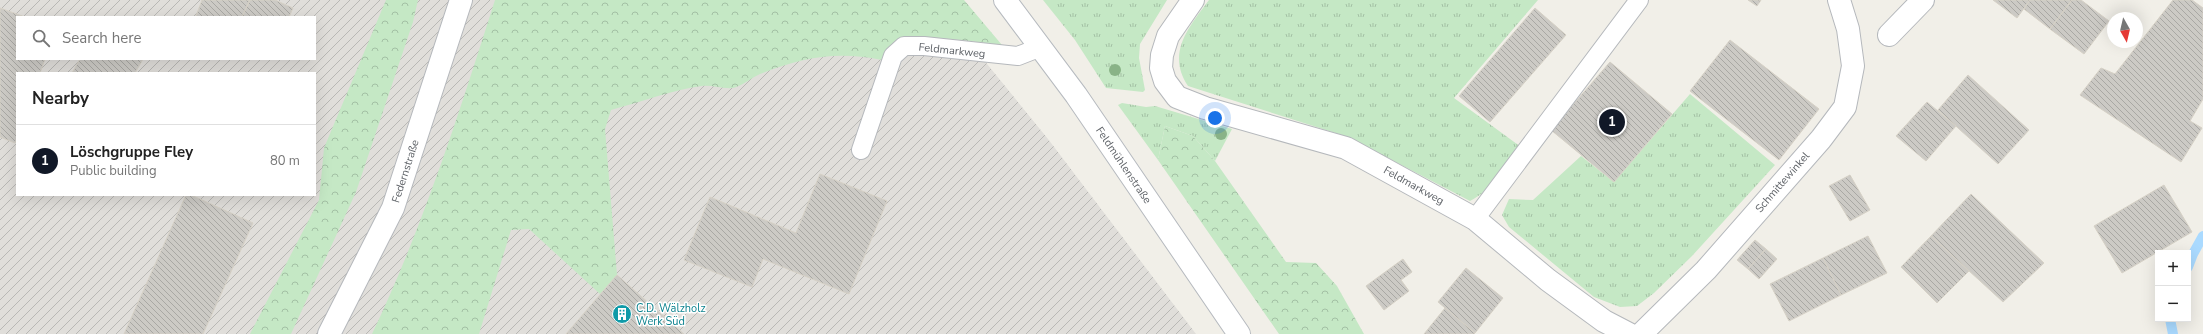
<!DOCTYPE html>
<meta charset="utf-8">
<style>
:root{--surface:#fff;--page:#f6f6f6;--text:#222;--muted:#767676;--line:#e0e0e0;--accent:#111827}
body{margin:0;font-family:"Nunito Sans",sans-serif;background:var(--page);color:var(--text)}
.controls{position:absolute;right:12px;bottom:12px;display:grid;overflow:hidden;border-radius:0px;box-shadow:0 4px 16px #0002}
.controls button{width:36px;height:36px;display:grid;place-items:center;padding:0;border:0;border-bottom:1px solid var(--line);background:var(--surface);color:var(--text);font:20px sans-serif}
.compass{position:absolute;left:2107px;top:12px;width:36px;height:36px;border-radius:50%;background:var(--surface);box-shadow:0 4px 16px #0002;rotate:172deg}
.you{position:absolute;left:1215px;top:118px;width:14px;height:14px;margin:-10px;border:3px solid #fff;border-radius:50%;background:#1a73e8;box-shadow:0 0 0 6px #1a73e833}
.badge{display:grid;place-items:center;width:26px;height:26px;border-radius:50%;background:var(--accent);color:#fff;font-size:13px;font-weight:700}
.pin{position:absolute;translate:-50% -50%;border:2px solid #fff;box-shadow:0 1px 4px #0006}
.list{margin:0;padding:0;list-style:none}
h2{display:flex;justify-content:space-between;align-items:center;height:52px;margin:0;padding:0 16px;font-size:17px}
h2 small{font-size:13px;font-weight:400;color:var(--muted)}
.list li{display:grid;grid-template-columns:26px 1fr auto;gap:12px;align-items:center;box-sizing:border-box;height:72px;padding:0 16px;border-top:1px solid var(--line)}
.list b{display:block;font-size:15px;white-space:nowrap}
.list p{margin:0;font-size:13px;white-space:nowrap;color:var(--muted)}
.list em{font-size:13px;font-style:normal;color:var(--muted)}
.icon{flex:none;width:22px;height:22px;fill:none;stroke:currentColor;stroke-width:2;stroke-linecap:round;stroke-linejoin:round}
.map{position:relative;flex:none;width:2203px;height:334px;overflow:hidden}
.search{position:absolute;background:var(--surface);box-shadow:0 4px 16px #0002;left:16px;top:16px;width:300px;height:44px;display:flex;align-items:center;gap:10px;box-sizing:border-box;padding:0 14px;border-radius:0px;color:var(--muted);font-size:15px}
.panel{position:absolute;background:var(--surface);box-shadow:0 4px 16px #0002;left:16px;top:72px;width:300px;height:124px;border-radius:0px}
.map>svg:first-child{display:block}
.industrial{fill:url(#industrial-furrows);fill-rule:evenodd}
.grass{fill:url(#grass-tufts)}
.forest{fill:url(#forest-crowns)}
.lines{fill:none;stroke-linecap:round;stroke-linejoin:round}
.stream{stroke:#aadaff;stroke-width:10}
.building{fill:url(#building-back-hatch);stroke:#d6d1c6}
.lane-casing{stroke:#b5b8bc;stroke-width:20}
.street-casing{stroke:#b5b8bc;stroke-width:24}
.secondary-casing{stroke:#b6babf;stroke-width:24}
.lane{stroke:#fff;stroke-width:18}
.street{stroke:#fff;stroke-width:22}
.secondary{stroke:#fff;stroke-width:22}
.tree{fill:#89b387}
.labels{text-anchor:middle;stroke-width:3;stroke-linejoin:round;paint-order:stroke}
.street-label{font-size:11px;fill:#5f6368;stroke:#fff}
.culture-label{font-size:11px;fill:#0d838f;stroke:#fff;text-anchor:start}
</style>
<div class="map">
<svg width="2203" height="334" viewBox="0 0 2203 334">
<defs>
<pattern id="industrial-furrows" width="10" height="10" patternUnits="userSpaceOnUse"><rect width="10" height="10" fill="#e0deda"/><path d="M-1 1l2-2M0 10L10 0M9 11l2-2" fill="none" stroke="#b9b8b5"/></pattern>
<pattern id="grass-tufts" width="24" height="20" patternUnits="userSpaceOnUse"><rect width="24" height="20" fill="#c5e8c5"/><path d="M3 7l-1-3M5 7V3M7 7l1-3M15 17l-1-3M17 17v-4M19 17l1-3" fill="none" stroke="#a3c0a4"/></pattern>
<pattern id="forest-crowns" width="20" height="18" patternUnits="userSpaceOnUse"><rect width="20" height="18" fill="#c5e8c5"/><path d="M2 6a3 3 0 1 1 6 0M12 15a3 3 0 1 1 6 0" fill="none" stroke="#a3c0a4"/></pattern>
<pattern id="building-back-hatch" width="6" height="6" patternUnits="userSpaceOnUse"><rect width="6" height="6" fill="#cccac5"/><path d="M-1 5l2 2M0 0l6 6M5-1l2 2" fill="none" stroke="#a9a8a4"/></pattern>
</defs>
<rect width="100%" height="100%" fill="#f1efe8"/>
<path class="industrial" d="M0 0H935L1048 139 1196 334H0ZM17 17H315V59H17ZM17 73H315V195H17Z"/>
<g class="grass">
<polygon points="1043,0 1167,0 1140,44 1139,58 1145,90 1143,92 1106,88 1075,40"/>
<path d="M1209 0H1538L1454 98 1521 147C1506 167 1492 190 1470 201L1348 137 1188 86C1166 53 1189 27 1209 0Z"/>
<polygon points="1690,94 1775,165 1692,256 1654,293 1637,306 1620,307 1594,297 1509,227 1502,215 1509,199 1533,200 1581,156 1614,182"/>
<polygon points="1122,103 1146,107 1155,106 1232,129 1215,161 1193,136 1165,126 1158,160 1118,105"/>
</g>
<g class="forest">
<polygon points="386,0 418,0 413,22 356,192 291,334 250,334 319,200 324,148"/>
<path d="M495 0H964L1002 45C978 43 921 32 900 41 891 45 886 51 882 60 836 51 804 57 760 74 751 78 742 86 733 88 723 89 712 85 702 86 672 90 641 102 611 110L605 129 617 275 600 294 529 229 511 230 479 334H372C423 227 459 113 495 0Z"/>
<polygon points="1165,126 1193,136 1215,161 1286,262 1316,263 1337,286 1364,334 1279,334 1158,160"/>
</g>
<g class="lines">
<g class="stream">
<polyline points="2188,267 2193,254 2203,236"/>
<polyline points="2170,319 2173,334"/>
</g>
</g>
<g class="building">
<polygon points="202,0 250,0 242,17 199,17 196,16"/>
<polygon points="250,0 275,0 293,8 289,17 242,17"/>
<polygon points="1748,0 1761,0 1757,6"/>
<polygon points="1993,0 2030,0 2017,18"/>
<polygon points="2030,0 2072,0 2050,29 2024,9"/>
<polygon points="2072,0 2081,0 2109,21 2084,54 2050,29"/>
<polygon points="2173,0 2192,0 2203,8 2203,99 2190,121 2202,128 2181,162 2080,95 2101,68 2115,74"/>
<polygon points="0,8 25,17 17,17 17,59 45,59 40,73 17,73 17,138 15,143 0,137"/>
<polygon points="1535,8 1566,35 1490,122 1459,96"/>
<polygon points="1730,40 1819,109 1779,160 1690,91"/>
<polygon points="80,59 143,59 135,73 72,73"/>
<polygon points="1610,62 1672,114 1614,182 1551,130"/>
<polygon points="1968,75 2029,130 1998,164 1938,110"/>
<polygon points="1927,102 1956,126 1926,161 1896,136"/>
<polygon points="820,174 887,201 849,294 763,259 752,287 684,260 710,197 796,233"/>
<polygon points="1850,175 1870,210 1850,221 1829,186"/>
<polygon points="2164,185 2192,232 2122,273 2094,226"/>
<polygon points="1971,194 2044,263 2003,302 1931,236"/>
<polygon points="186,195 191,195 253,223 203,334 124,334"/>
<polygon points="1868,236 1887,273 1841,295 1823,258"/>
<polygon points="1931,236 1969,271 1937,303 1901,267"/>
<polygon points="1755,240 1766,249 1748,269 1737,260"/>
<polygon points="1766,249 1777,259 1759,279 1748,269"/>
<polygon points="1823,258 1841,295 1789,321 1770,284"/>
<polygon points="1403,259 1412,272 1401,280 1409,291 1384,310 1366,286"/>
<polygon points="1466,268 1503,298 1475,333 1438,302"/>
<polygon points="617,275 684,334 566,334"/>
<polygon points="1445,308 1475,333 1474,334 1424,334"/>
</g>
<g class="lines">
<g class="lane-casing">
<g id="lane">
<polyline points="861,150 893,56 904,46 924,46 1018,56 1041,47"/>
<polyline points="1475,219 1639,0"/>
</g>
</g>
<g class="street-casing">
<g id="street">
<polyline points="1193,0 1168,36 1162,55 1161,68 1165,81 1177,97 1205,108 1346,148 1475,219 1548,280 1604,321 1629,334"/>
<polyline points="1889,35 1923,0"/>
<polyline points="329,334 393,208 461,0"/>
<polyline points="1641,334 1706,270 1821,139 1845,107 1853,66 1848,29 1839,0"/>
</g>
</g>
<g class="secondary-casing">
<polyline id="secondary" points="1005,0 1076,95 1239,334"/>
</g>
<use href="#lane" class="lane"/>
<use href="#street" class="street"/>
<use href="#secondary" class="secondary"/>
</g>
<g class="tree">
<circle cx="1115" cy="70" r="6"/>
<circle cx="1221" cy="134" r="6"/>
</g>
<defs>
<g id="building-disc" transform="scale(1)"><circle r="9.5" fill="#0f9aa8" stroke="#fff"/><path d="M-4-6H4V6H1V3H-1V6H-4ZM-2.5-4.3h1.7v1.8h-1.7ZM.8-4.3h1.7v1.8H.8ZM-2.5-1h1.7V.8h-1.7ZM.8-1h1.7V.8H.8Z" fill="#fff"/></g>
</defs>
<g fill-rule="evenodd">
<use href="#building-disc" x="622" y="314"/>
</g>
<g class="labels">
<g class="street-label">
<text transform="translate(952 50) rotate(6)" y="4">Feldmarkweg</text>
<text transform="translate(1124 165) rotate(56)" y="4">Feldmühlenstraße</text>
<text transform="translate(405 171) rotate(-72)" y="4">Federnstraße</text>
<text transform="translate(1782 182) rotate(-49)" y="4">Schmittewinkel</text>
<text transform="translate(1414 185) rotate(29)" y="4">Feldmarkweg</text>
</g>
<g class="culture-label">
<text x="636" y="312">C.D. Wälzholz<tspan x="636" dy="13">Werk Süd</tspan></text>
</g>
</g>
</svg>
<div class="controls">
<button>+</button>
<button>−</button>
</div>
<svg class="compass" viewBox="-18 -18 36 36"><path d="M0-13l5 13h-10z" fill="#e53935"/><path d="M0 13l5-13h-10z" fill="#767676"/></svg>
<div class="you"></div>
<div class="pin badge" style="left:1612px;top:122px">1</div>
<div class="search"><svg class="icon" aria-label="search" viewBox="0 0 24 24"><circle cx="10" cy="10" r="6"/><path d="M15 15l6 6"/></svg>Search here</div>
<section class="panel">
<h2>Nearby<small></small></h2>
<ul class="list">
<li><span class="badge">1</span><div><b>Löschgruppe Fley</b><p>Public building</p></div><em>80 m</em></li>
</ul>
</section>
</div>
